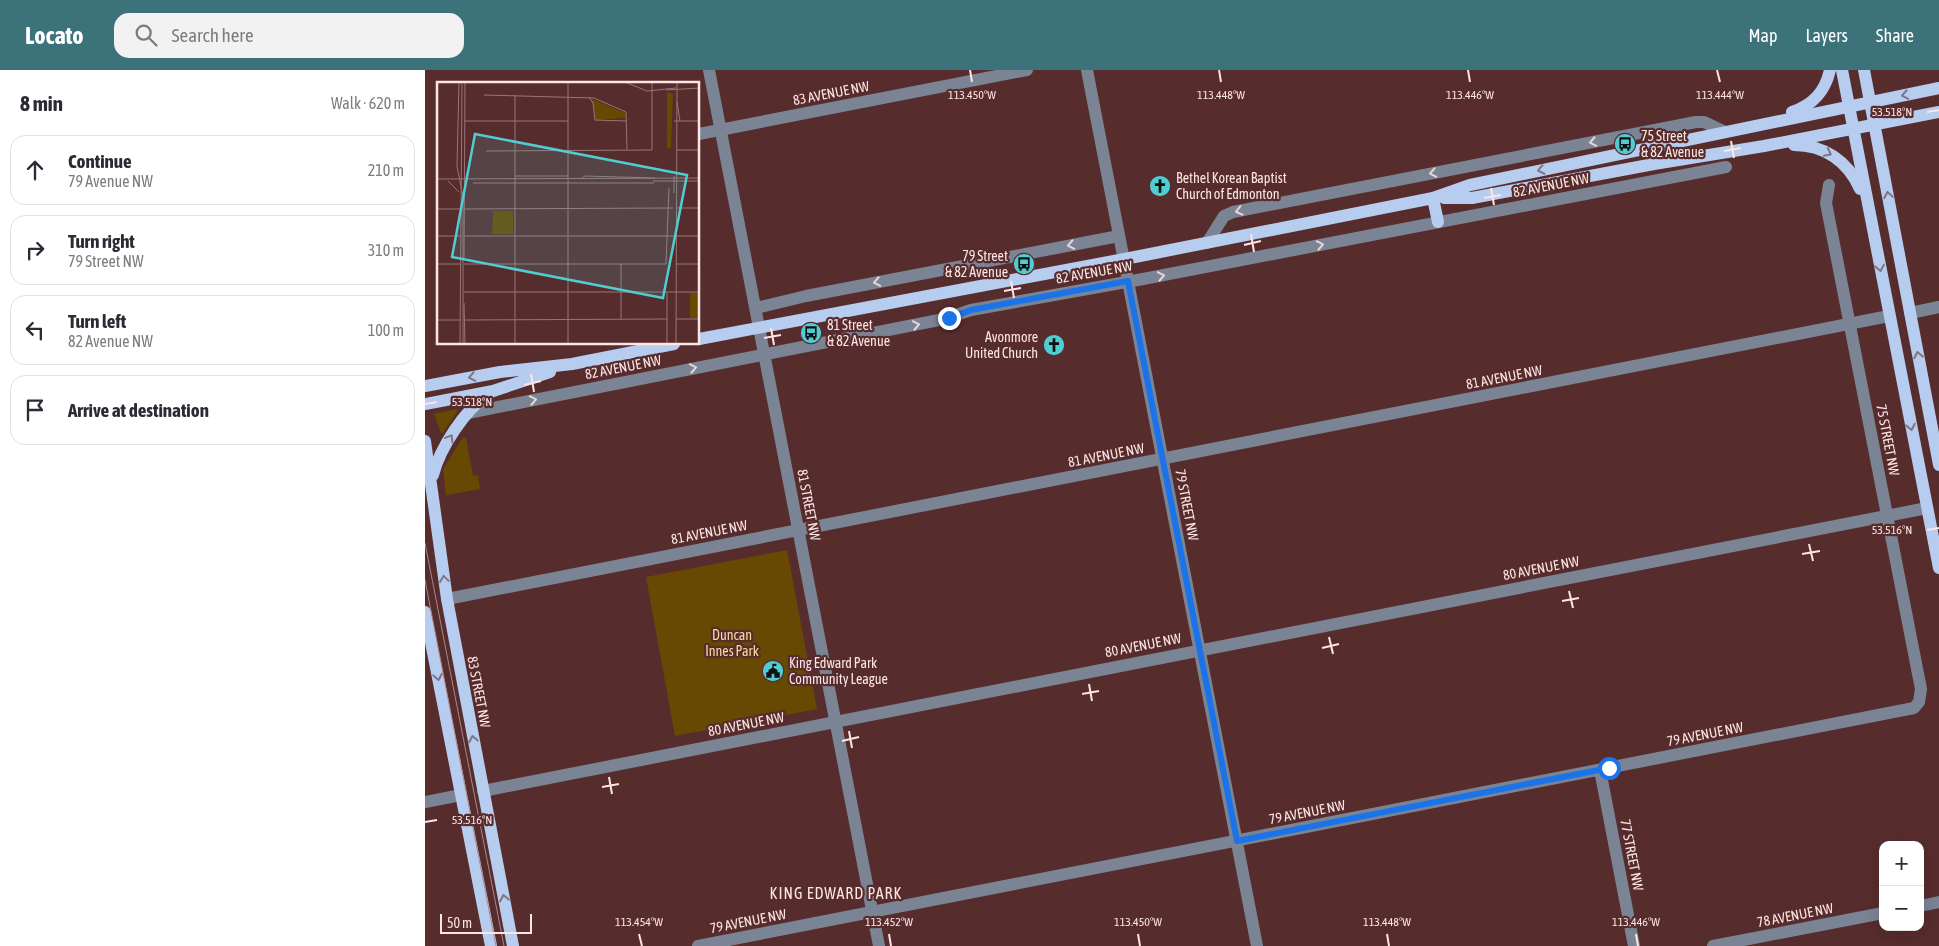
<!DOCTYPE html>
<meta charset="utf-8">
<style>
:root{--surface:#fff;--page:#f2f2f3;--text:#2b2b33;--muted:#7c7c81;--line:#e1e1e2;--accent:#3c737b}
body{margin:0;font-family:"Asap Condensed",sans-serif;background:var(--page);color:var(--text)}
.controls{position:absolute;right:15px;bottom:15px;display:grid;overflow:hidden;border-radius:10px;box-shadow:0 5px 20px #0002}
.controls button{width:45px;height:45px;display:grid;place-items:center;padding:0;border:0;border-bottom:1px solid var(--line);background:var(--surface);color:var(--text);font:25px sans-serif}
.scale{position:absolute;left:15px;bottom:12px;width:92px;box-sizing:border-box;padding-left:5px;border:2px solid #fce5e4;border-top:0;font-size:14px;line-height:18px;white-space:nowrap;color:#fce5e4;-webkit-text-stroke:4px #572c2d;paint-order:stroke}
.stop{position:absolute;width:15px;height:15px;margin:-11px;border:4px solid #1a73e8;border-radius:50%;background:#fff}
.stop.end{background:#1a73e8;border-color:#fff;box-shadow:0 1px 5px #0008}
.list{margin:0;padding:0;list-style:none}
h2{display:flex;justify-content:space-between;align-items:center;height:65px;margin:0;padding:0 20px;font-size:21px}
h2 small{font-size:16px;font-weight:400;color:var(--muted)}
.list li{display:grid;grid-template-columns:32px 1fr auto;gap:15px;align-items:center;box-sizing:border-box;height:70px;margin:0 10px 10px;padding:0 10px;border:1px solid var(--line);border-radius:15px}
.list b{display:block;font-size:19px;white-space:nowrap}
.list p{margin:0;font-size:16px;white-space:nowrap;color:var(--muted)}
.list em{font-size:16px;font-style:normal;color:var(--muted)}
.icon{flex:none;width:28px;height:28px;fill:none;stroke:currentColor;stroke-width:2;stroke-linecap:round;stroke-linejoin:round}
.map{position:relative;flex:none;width:1514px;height:876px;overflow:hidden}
header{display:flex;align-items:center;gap:30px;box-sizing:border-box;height:70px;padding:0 25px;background:var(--accent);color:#fff}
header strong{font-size:24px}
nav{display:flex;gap:28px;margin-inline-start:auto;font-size:18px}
.search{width:350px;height:45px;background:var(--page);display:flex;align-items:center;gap:12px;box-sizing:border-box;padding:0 18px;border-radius:15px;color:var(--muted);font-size:19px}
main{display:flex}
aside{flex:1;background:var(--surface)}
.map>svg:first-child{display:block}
.green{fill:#684903}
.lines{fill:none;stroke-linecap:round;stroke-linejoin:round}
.minor{stroke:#7a8495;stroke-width:12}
.major{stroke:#b7cdef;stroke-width:12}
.tram{stroke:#a88787;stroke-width:1}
.oneway{stroke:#827484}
.oneway2{stroke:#e8d6d8}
.route{stroke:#1a73e8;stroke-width:6}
.ticks{fill:none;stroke:#fce5e4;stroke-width:2}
.labels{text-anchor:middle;stroke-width:4.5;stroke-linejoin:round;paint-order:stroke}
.street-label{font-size:14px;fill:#fce5e4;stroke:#572c2d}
.poi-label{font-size:14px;fill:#fce5e4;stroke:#572c2d;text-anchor:start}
.park-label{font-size:14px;fill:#fdd99d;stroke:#572c2d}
.quarter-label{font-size:16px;letter-spacing:1px;fill:#fce5e4;stroke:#572c2d}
.inset-road{fill:none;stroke:#997676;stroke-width:1}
.view{fill:#51ccd2;fill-opacity:0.15;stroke:#51ccd2;stroke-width:2.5}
.inset-edge{fill:none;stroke:#fce5e4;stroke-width:2.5}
.ticks-label{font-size:12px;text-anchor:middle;fill:#fce5e4;stroke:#572c2d;stroke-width:4.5;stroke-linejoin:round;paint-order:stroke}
</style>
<header>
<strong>Locato</strong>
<div class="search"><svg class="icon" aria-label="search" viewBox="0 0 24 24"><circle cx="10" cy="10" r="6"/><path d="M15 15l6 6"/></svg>Search here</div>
<nav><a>Map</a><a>Layers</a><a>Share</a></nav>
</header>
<main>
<aside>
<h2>8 min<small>Walk · 620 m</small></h2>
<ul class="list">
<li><svg class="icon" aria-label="ahead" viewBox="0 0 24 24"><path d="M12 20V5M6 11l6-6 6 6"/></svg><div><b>Continue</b><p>79 Avenue NW</p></div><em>210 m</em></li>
<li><svg class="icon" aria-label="right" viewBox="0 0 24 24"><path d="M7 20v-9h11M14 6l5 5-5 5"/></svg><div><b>Turn right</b><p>79 Street NW</p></div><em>310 m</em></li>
<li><svg class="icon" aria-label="left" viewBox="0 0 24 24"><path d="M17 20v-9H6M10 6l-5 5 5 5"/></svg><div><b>Turn left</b><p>82 Avenue NW</p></div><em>100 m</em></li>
<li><svg class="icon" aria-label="arrive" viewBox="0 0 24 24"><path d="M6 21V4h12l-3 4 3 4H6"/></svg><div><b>Arrive at destination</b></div></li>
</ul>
</aside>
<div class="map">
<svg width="1514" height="876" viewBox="0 0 1514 876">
<rect width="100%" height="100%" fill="#572c2d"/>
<g class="green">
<polygon points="32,339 32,342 18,363 16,363 9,344"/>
<polygon points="38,367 41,368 48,406 53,405 55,419 21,425 18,399"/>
<polygon points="362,480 392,639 250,666 221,507"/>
</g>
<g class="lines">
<g class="minor">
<polyline points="284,0 454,876"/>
<polyline points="662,0 832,876"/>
<polyline points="274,64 602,0"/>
<polyline points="782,173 799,146 808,142 1271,52 1279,52 1300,62"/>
<polyline points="331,238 381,226 694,166"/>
<polyline points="1485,243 1514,237"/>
<polyline points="43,343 519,249 546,240 718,209 1301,97"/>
<polyline points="22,529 1464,246"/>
<polyline points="1175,700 1209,876"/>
<polyline points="58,721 1502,438"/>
<polyline points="0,732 36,725"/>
<polyline points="1495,836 1514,832"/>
<polyline points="273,876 1489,638 1494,632 1496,619 1401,133 1404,115"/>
<polyline points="1288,876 1458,843"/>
</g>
<g class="major">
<polyline points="1417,0 1514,498"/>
<polyline points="1439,0 1514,395"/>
<path d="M1367 42C1388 35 1400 22 1405 0"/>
<path d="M1369 75C1399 75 1423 91 1435 119"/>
<polyline points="1008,128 1013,152"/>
<polyline points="1019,128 1047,128 1229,94 1339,76 1514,42"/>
<polyline points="274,269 715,186 1008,128 1045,115 1514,18"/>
<polyline points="0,316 75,302 147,294 249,274"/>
<polyline points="0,334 68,321 125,302"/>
<polyline points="0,371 22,529 88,876"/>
<path d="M8 405C15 378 40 339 64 324"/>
<polyline points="0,542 66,876"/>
</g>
<g class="tram">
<polyline points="0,473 79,876"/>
<polyline points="0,510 71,876"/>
</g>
</g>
<defs><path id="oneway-chevron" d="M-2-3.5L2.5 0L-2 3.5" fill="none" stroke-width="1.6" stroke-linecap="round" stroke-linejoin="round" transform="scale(1.25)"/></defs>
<g class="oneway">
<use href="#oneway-chevron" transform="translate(1480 25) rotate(169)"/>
<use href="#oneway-chevron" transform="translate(1403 83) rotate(27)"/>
<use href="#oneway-chevron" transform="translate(1116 100) rotate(168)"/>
<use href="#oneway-chevron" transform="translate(1463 125) rotate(-100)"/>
<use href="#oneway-chevron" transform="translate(1455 198) rotate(79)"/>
<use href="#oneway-chevron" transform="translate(1493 285) rotate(-101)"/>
<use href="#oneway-chevron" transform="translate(47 307) rotate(169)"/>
<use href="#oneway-chevron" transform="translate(1486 357) rotate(79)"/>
<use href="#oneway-chevron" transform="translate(25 368) rotate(-59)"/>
<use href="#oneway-chevron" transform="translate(19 509) rotate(-98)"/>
<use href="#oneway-chevron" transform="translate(13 607) rotate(79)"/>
<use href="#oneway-chevron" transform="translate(48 669) rotate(-101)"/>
<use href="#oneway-chevron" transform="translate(79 828) rotate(-101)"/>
</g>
<g class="oneway2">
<use href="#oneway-chevron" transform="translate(1168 72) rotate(169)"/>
<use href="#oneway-chevron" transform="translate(1008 103) rotate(169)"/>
<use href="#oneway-chevron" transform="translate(814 141) rotate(166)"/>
<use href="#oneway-chevron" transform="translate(646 175) rotate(169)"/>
<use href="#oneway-chevron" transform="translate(895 175) rotate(-11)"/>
<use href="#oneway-chevron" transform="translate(736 206) rotate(-11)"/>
<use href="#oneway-chevron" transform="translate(452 212) rotate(169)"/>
<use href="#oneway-chevron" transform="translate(491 255) rotate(-11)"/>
<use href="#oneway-chevron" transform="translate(268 298) rotate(-11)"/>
<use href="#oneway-chevron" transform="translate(108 330) rotate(-11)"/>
</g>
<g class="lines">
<polyline class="route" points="524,248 546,240 703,211 812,771 1184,698"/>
</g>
<path class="ticks" d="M545 0 547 12M794 0 796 12M1043 0 1045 12M1292 0 1295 12M1502 42 1514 40M1306 71 1309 88M1299 81 1316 78M1066 118 1069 135M1059 128 1076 125M826 164 829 182M819 175 836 171M586 211 589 228M579 221 596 218M346 258 349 275M339 268 356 265M106 304 109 322M99 315 116 311M0 334 12 332M1502 460 1514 458M1384 474 1388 491M1377 484 1395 481M1144 521 1148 538M1137 531 1154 528M904 567 908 584M897 578 914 574M664 614 667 631M657 624 674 621M424 661 427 678M417 671 434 667M184 707 187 724M177 717 194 714M0 752 12 750M214 864 217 876M464 864 466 876M713 864 715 876M962 864 964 876M1211 864 1213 876"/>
<defs>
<g id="bus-disc" transform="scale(1.125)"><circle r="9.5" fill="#51ccd2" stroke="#572c2d"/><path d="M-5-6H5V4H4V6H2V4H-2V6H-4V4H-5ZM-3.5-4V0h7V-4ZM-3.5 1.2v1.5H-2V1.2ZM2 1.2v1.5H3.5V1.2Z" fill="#111"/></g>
<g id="church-disc" transform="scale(1.125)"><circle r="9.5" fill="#51ccd2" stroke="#572c2d"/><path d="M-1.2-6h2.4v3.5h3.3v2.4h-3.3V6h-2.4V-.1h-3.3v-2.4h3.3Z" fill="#111"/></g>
<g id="civic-disc" transform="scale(1.125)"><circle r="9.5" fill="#51ccd2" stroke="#572c2d"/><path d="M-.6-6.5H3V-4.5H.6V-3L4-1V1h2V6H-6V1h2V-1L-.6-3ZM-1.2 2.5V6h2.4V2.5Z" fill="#111"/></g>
</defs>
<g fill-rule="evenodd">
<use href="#bus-disc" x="1200" y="74"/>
<use href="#church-disc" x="735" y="116"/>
<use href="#bus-disc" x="599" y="194"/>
<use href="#bus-disc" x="386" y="263"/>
<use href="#church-disc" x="629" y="275"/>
<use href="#civic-disc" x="348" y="601"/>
</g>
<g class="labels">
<g class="street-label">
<text transform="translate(406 23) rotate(-11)" y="5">83 AVENUE NW</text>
<text transform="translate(1126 115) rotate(-11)" y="5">82 AVENUE NW</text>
<text transform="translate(669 202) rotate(-10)" y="5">82 AVENUE NW</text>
<text transform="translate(198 297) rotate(-11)" y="5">82 AVENUE NW</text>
<text transform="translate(1079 307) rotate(-11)" y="5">81 AVENUE NW</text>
<text transform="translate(1463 370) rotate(79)" y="5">75 STREET NW</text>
<text transform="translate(681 385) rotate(-11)" y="5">81 AVENUE NW</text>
<text transform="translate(384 435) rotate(79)" y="5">81 STREET NW</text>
<text transform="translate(762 435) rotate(79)" y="5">79 STREET NW</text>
<text transform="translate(284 462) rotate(-11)" y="5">81 AVENUE NW</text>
<text transform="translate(1116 498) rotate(-11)" y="5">80 AVENUE NW</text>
<text transform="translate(718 575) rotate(-11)" y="5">80 AVENUE NW</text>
<text transform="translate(54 622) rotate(79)" y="5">83 STREET NW</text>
<text transform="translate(321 654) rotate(-11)" y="5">80 AVENUE NW</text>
<text transform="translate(1280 664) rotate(-11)" y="5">79 AVENUE NW</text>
<text transform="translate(882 742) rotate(-11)" y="5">79 AVENUE NW</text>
<text transform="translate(1207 785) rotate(79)" y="5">77 STREET NW</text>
<text transform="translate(1370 845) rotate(-11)" y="5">78 AVENUE NW</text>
<text transform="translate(323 851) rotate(-11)" y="5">79 AVENUE NW</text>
</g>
<g class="poi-label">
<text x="1216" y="71">75 Street<tspan x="1216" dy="16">&amp; 82 Avenue</tspan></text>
<text x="751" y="113">Bethel Korean Baptist<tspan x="751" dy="16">Church of Edmonton</tspan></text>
<text x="583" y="191" text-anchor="end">79 Street<tspan x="583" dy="16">&amp; 82 Avenue</tspan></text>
<text x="402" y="260">81 Street<tspan x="402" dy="16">&amp; 82 Avenue</tspan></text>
<text x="613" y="272" text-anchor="end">Avonmore<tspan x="613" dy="16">United Church</tspan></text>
<text x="364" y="598">King Edward Park<tspan x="364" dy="16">Community League</tspan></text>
</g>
<g class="park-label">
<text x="307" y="570">Duncan<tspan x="307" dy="16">Innes Park</tspan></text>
</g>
<g class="quarter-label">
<text x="411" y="829">KING EDWARD PARK</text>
</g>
</g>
<g transform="translate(12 12)">
<rect width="262" height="262" fill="#572c2d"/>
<path d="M230 10 236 12 234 67 230 66ZM155 17 188 31V36L159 38ZM56 129H76V152H55ZM253 211H262V236H253Z" fill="#684903"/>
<path class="inset-road" d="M22 0 20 84 26 115V262M131 0V262M188 0 210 9 239 6M229 8 263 6M47 13 157 16 189 30 190 68M152 15 156 21 158 38 190 39M240 20 243 39M28 39H131M237 39H263M240 68H263M49 69 215 68V0M78 94H131M0 97 263 96M144 97 148 94 218 96M11 99 22 110M216 99H263M36 101H217M237 111V94M239 126H263M0 127H24M27 127 236 126M0 154H24M27 154H237M239 154H263M27 176 28 0M0 182H23M27 182H229L232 106M184 182V237M239 182H263M27 210H263M27 221 28 262M239 237H263M0 238H23M28 238 230 237M23 262 25 0M78 262V13M230 262V210M239 262 240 0"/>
<path class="view" d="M38 52 250 93 226 216 15 175Z"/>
<rect width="262" height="262" class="inset-edge"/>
</g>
<g class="ticks-label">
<text x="547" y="29">113.450°W</text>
<text x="796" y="29">113.448°W</text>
<text x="1045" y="29">113.446°W</text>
<text x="1295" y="29">113.444°W</text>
<text x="1467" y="46">53.518°N</text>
<text x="47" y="336">53.518°N</text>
<text x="1467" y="464">53.516°N</text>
<text x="47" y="754">53.516°N</text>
<text x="214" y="856">113.454°W</text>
<text x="464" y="856">113.452°W</text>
<text x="713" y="856">113.450°W</text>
<text x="962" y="856">113.448°W</text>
<text x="1211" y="856">113.446°W</text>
</g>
</svg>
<div class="controls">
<button>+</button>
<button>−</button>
</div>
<div class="scale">50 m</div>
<div class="stop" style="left:1184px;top:698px"></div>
<div class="stop end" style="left:524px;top:248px"></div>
</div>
</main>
